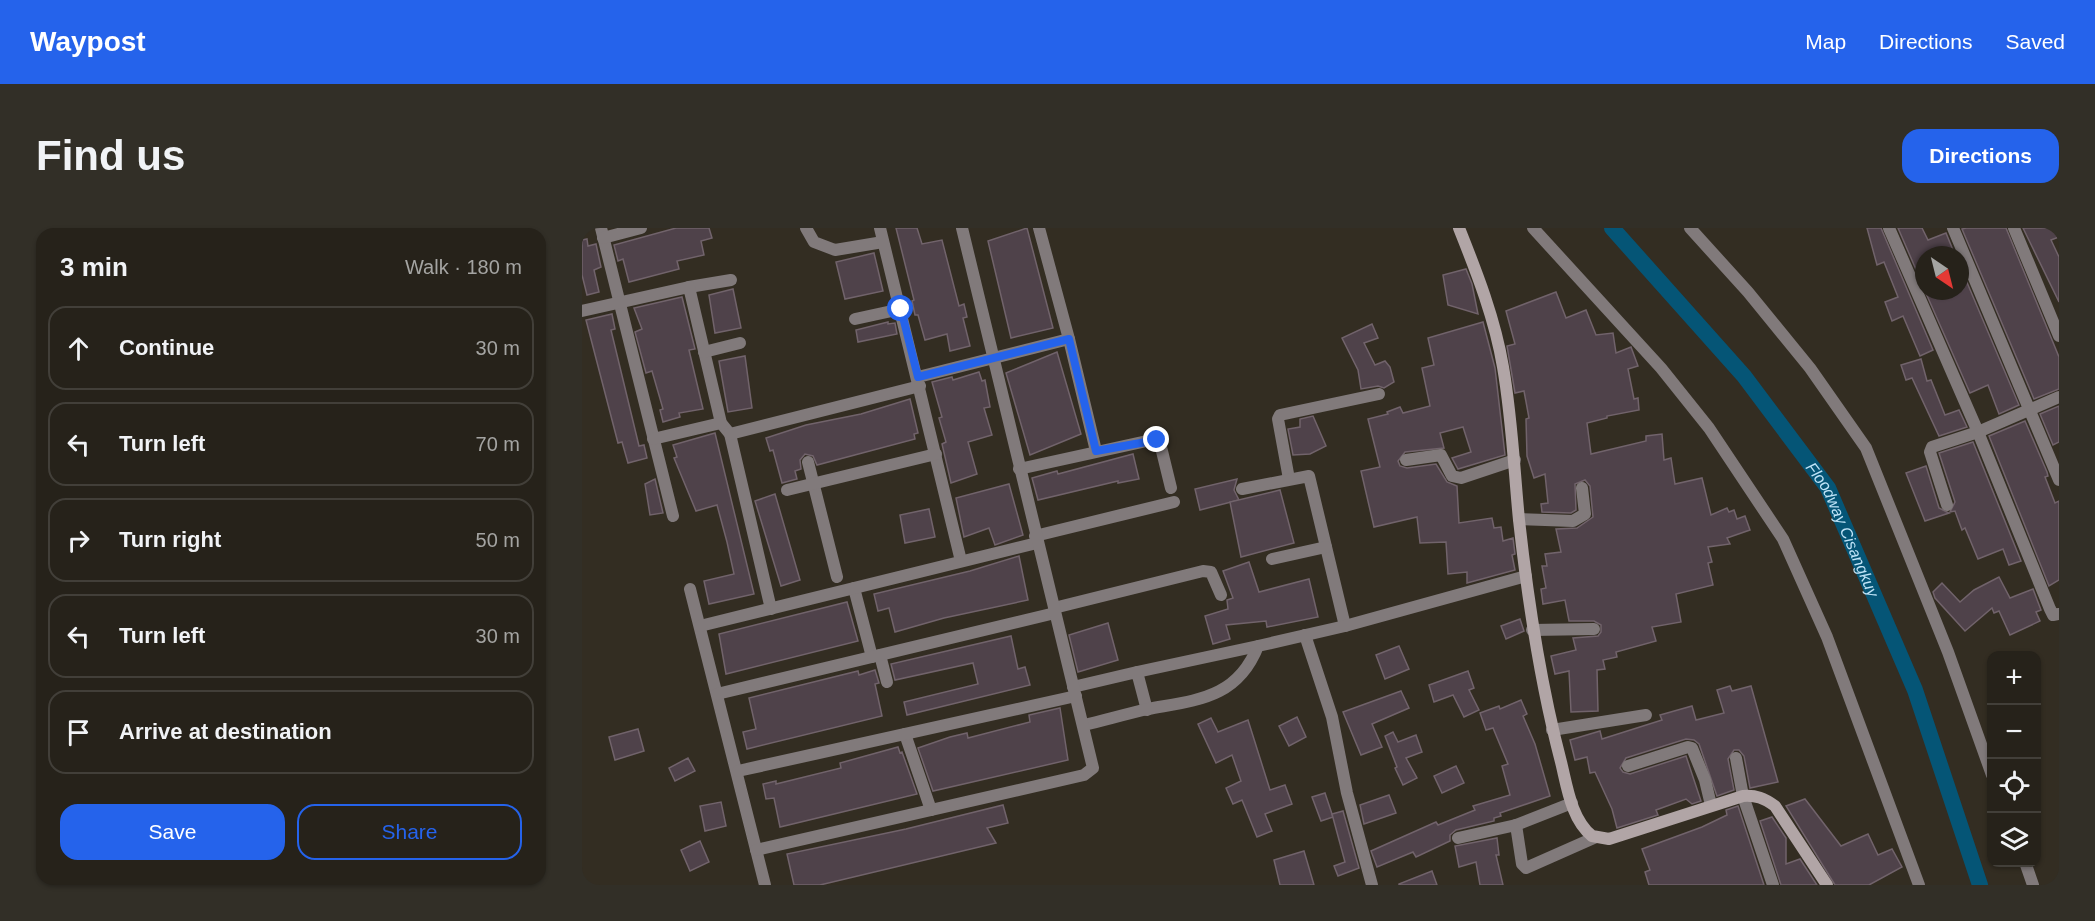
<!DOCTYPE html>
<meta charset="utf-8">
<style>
:root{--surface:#26221a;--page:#322f27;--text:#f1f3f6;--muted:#a4a4a2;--line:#423f39;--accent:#2563eb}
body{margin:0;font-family:Arial,sans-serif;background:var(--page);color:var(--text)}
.controls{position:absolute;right:18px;bottom:18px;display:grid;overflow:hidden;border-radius:12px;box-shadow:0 2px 4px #0004}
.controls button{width:54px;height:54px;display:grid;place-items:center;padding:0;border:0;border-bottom:2px solid var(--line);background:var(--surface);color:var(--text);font:30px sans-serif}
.compass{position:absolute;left:1333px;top:18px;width:54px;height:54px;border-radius:50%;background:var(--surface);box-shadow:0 2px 4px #0004;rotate:145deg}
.stop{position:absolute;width:18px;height:18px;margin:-14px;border:4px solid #2563eb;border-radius:50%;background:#fff}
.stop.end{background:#2563eb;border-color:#fff;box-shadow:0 2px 6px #0008}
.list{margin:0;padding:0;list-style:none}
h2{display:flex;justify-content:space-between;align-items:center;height:78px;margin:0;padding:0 24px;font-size:26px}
h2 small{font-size:20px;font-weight:400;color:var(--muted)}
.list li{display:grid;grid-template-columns:39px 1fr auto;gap:18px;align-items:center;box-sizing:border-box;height:84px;margin:0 12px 12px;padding:0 12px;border:2px solid var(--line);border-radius:18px}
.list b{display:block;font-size:22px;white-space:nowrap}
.list em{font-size:20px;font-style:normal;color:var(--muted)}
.actions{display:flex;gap:12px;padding:18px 24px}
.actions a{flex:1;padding:14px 0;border:2px solid var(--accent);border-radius:18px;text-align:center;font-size:21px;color:var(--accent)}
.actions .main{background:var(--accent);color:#fff}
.icon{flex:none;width:33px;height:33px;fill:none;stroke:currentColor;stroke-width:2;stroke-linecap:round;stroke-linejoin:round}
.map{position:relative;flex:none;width:1477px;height:657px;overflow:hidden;border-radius:18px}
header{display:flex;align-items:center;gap:36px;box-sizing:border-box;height:84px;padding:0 30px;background:var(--accent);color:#fff}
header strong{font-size:28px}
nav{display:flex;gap:33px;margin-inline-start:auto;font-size:21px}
.intro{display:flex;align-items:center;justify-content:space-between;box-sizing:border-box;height:144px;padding:0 36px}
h1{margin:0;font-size:42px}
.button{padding:15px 27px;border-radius:18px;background:var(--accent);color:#fff;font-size:21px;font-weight:700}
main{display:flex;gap:36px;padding:0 36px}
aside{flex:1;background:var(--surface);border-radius:18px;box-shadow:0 2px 4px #0004}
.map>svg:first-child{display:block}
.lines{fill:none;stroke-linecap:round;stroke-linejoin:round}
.canal{stroke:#055576;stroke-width:16}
.building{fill:#4f424a;stroke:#71636b;stroke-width:1.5}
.street{stroke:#817a7b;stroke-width:12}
.secondary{stroke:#b1a5a6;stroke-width:12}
.route{stroke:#2563eb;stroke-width:8}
.labels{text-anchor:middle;stroke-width:4.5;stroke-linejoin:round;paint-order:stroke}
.water-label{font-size:16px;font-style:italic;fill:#c0e4f8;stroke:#292319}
</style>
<header>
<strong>Waypost</strong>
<nav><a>Map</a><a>Directions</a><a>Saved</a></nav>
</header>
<div class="intro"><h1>Find us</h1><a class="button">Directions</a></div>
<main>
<aside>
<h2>3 min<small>Walk · 180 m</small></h2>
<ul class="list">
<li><svg class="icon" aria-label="ahead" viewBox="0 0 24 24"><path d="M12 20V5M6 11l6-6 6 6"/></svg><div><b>Continue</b></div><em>30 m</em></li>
<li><svg class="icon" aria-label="left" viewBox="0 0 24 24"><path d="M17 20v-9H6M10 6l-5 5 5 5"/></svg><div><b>Turn left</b></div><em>70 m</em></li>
<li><svg class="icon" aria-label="right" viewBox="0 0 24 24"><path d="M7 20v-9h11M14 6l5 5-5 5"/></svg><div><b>Turn right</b></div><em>50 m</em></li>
<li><svg class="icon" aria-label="left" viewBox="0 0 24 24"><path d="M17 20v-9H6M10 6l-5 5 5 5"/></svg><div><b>Turn left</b></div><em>30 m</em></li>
<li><svg class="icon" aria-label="arrive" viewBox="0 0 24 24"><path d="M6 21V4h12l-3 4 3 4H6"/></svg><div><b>Arrive at destination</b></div></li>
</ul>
<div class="actions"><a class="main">Save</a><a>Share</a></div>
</aside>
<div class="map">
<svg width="1477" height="657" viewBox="0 0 1477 657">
<rect width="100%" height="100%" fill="#332d22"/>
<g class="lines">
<path class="canal" id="s1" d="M1030 0 1162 148 1246 260 1333 462 1398 657"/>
</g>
<g class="building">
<polygon points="94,0 127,0 130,10 119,13 122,27 95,33 97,41 47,54 41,31 36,33 32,17"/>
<polygon points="314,0 335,0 340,16 360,12 377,78 382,76 385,89 381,90 388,118 368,123 365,106 343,112 336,87 333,87 330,73 332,72"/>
<polygon points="445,0 471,100 429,110 406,13"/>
<polygon points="1285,0 1299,0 1351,122 1338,128 1321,88 1310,93 1303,74 1316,69 1302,34 1295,37"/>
<polygon points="1316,0 1340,0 1346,12 1364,5 1373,27 1342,27 1342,60"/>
<polygon points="1384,0 1424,0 1477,129 1477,161 1452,171 1380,1"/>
<polygon points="1441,0 1477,0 1477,9 1469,12 1477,29 1477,74"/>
<polygon points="5,11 6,18 14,16 19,39 12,42 17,64 5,67 0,47 0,12"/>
<polygon points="292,25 301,63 263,71 254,34"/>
<polygon points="1378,38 1437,177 1417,186 1406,157 1388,165 1343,63 1378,63"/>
<polygon points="884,41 890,56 896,86 866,77 861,47"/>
<polygon points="151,61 159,100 133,105 127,67"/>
<polygon points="974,64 984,90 1004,82 1014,107 1031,105 1034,125 1049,119 1056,138 1046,141 1052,171 1056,170 1057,182 1025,188 1025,190 1005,195 1009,226 1064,213 1064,208 1080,206 1082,232 1089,230 1093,256 1120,250 1129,287 1145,280 1147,284 1152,282 1155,291 1163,288 1168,302 1145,310 1148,316 1126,319 1130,334 1126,335 1131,357 1094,366 1099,394 1070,399 1074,413 1034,424 1035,429 1021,432 1023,441 1015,442 1016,483 989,484 987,443 973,446 969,428 994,422 991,410 1016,408 1019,404 1019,397 1012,393 987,393 983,372 961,376 959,361 964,360 960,338 965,338 963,326 979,324 974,301 995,300 1011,289 1008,258 1003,252 993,256 994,282 989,285 960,284 959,276 966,275 963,246 952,250 945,228 944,191 947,190 942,163 933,165 925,118 933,116 924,83"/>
<polygon points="100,69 113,121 107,122 121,181 97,185 98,189 81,194 78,182 81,181 70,143 64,145 53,104 60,101 52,80"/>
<polygon points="30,86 33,101 29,102 57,218 62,217 65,230 46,235 40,214 36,215 4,92"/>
<polygon points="306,94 306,96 313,95 315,106 276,114 274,102"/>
<polygon points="901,94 913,140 923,227 876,241 870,230 889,224 881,199 858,205 862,220 823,224 816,233 818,238 825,240 854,236 865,254 875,258 877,295 910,290 912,300 919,299 921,313 931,310 933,326 930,327 933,342 885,355 885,344 866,346 864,314 838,315 835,289 792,299 779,243 798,239 786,191 806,186 805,184 818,179 821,185 848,178 840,140 852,137 846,110"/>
<polygon points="790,96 796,110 782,115 793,137 803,133 808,139 812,154 802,160 796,158 779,161 776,142 760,110"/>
<polygon points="475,124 499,206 448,227 424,145"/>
<polygon points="163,128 170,180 146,184 137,133"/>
<polygon points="1339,131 1345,153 1349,152 1363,187 1377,182 1385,199 1357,208 1330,150 1324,152 1319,137"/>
<polygon points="397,144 400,153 403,152 408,179 402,180 410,207 386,214 395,246 369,255 360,216 364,214 357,190 360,189 350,154 370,149 371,152"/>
<polygon points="328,171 336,205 332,206 333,211 235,237 231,228 223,226 218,232 219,241 213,243 215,251 200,255 191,222 188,223 184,210 224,197 279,186"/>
<polygon points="1477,178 1477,214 1471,217 1458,186"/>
<polygon points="731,188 744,218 728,226 711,227 706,201 718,199 718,191"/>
<polygon points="1443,193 1465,244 1466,248 1463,249 1473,275 1477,273 1477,352 1467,358 1407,208"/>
<polygon points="133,205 172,366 127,376 122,353 152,346 145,314 135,277 114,283 92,230 95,229 91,217"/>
<polygon points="1391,214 1439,333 1427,337 1421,321 1396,331 1383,300 1380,302 1373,283 1368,284 1373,274 1357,225"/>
<polygon points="551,226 557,251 536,255 536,253 456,272 450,250 475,243 476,246"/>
<polygon points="1344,238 1357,280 1367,285 1343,293 1324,245"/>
<polygon points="73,251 81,285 68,287 63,256"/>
<polygon points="655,251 652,262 657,272 618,282 613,261"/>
<polygon points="427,256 441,307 413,317 407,300 382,309 374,270"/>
<polygon points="698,262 712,315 659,329 648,274"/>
<polygon points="193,266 218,352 199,358 173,273"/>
<polygon points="347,281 353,309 323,315 318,287"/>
<polygon points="437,328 446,372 362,390 313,404 307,380 296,383 292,366 388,343"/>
<polygon points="667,334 677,364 727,351 736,389 685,399 684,393 644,397 648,411 631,416 623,388 646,381 645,372 651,370 641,343"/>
<polygon points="1417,349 1428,370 1451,361 1459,382 1454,384 1458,393 1428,407 1417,383 1412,385 1410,380 1383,403 1353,370 1351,364 1360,355 1378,374 1392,362"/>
<polygon points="265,374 276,413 144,446 137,406"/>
<polygon points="938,391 942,403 924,411 919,398"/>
<polygon points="526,395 536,432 496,444 487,407"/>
<polygon points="429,408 436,441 443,439 448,457 325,487 322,474 396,456 391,435 313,452 309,436"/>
<polygon points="817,418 827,441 803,451 794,427"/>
<polygon points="293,442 297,455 293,456 300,488 165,521 161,504 174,501 167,470 276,443 277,447"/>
<polygon points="886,443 892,460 887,462 897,482 882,489 871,467 852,474 847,457"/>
<polygon points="1148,458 1150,463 1169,458 1196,554 1168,560 1162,528 1157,522 1152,522 1146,531 1152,562 1135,568 1117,516 1112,512 1104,511 1044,530 1038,540 1041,544 1048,546 1104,528 1119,573 1110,576 1104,571 1074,582 1076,587 1035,600 1030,581 1013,544 1008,545 1005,529 993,532 988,512 1018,503 1020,511 1080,492 1078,487 1110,478 1114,492 1142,485 1135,462"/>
<polygon points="819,463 827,480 790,496 800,519 779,527 761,484"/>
<polygon points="939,472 945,486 941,488 953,516 968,568 918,585 919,588 912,590 912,593 874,602 868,607 868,613 834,629 831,624 795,639 789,623 854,594 856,597 893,582 891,578 928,567 920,538 926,536 911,500 904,502 898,485 917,478 918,481"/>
<polygon points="478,480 486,532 351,563 336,520 368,509 385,505 386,510 448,494 447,487"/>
<polygon points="715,489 724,509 707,518 697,498"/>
<polygon points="629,490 636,504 666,492 688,562 703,557 710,576 683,586 690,603 675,609 660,572 651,576 644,560 659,553 650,527 634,535 616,496"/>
<polygon points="56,501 62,523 33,532 27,509"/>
<polygon points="811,504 816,514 834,507 840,524 824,530 835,550 821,557 813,540 815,539 803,508"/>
<polygon points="316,519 318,525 320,524 335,566 198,599 192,570 184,571 181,556 194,553 194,556 259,540 258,535"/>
<polygon points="106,530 113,543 93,553 87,540"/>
<polygon points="874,538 882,555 860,565 852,548"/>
<polygon points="743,565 751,589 739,593 730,569"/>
<polygon points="807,567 814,585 782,596 778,577"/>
<polygon points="1223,571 1259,618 1286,606 1296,627 1310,621 1320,639 1287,657 1253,657 1204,578"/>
<polygon points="139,574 144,598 123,603 118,578"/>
<polygon points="421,577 426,595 405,600 414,615 238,657 212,657 205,626 324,601"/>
<polygon points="1156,578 1182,657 1067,657 1063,644 1068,642 1060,621 1120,599 1145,587 1144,582"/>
<polygon points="761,583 777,640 756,648 752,638 763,634 750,586"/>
<polygon points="1190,589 1204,610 1204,636 1218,631 1235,657 1199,657 1178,593"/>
<polygon points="915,610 917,627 914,627 921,657 898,657 894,634 877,639 873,618"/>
<polygon points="118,613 127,634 108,643 99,622"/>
<polygon points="722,623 732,657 698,657 692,632"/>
<polygon points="850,643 855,657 817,657 817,656"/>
</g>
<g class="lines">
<g class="street">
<polyline points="19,0 91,288"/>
<polyline points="224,0 232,14 253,22 301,14"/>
<polyline points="298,0 379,333"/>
<polyline points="457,0 487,111"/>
<polyline points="951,0 1079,140 1127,200 1201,311 1245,409 1337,657"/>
<polyline points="1108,0 1166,64 1228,140 1284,220 1366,424 1410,547"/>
<polyline points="1307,0 1396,204 1468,381 1471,387 1477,386"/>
<polyline points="1371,0 1477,252"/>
<polyline points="1432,0 1477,108"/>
<polyline points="21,10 59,0"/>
<polyline points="107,59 149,52"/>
<polyline points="0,83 107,59 139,195 148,206 189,381"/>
<polyline points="273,91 319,81"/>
<polyline points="122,124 158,115"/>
<polyline points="336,149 487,111 514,223"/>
<polyline points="148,206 338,158"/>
<polyline points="71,211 139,195"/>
<polyline points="824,232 859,227 870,248 879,250 933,232"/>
<polyline points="226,234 255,349"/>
<polyline points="437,241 574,211 578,215 589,260"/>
<polyline points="707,251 696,191 698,187 797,166"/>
<polyline points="660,261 727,248 763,398"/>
<polyline points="205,262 354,226"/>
<polyline points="1365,277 1348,224 1350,219 1396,204 1477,169"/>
<polyline points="937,291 991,293 1003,286 1000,260"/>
<polyline points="453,308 592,274"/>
<polyline points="690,331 744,319"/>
<polyline points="272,360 290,429"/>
<polyline points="108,361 183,657"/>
<polyline points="472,380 621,343 629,344 639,367"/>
<polyline points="118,398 455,315"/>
<polyline points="950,402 1012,401"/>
<polyline points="723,407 750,489 765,565 790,657"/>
<polyline points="298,427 305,454"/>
<polyline points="555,444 676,418"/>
<polyline points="491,459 555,444 565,482"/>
<polyline points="135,466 473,385"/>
<path d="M502 497C523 492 544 486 566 481 614 472 655 471 676 418L763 398 944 348"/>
<polyline points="970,502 1064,487"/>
<polyline points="323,506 349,582"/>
<polyline points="1154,530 1161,568 1191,657"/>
<polyline points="1046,538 1106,519 1110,520 1123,552 1129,577"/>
<polyline points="156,543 494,468"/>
<polyline points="934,597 940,636 944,640 1014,609"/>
<polyline points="876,610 934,597 990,575"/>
<polyline points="174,622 502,547 511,540 380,0"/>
<polyline points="1443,634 1451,657"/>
</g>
<path class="secondary" d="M877 0C895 45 913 91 921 139 930 190 932 241 937 292 946 374 958 454 979 534 985 558 989 591 1010 608L1027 611 1161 568C1174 567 1182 570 1193 578L1245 657"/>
</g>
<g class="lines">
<polyline class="route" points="319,81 336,149 487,111 514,223 575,212"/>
</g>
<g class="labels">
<g class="water-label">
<text dy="6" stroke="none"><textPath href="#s1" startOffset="382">Floodway Cisangkuy</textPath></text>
</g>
</g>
</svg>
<div class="controls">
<button>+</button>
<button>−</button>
<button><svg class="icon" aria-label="locate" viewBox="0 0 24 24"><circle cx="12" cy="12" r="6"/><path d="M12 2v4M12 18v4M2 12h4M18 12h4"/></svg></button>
<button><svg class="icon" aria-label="layers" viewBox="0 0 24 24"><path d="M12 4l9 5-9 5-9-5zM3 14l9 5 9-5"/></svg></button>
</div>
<svg class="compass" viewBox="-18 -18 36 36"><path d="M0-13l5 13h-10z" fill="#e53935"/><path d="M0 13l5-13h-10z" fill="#a4a4a2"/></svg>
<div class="stop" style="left:319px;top:81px"></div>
<div class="stop end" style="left:575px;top:212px"></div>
</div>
</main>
